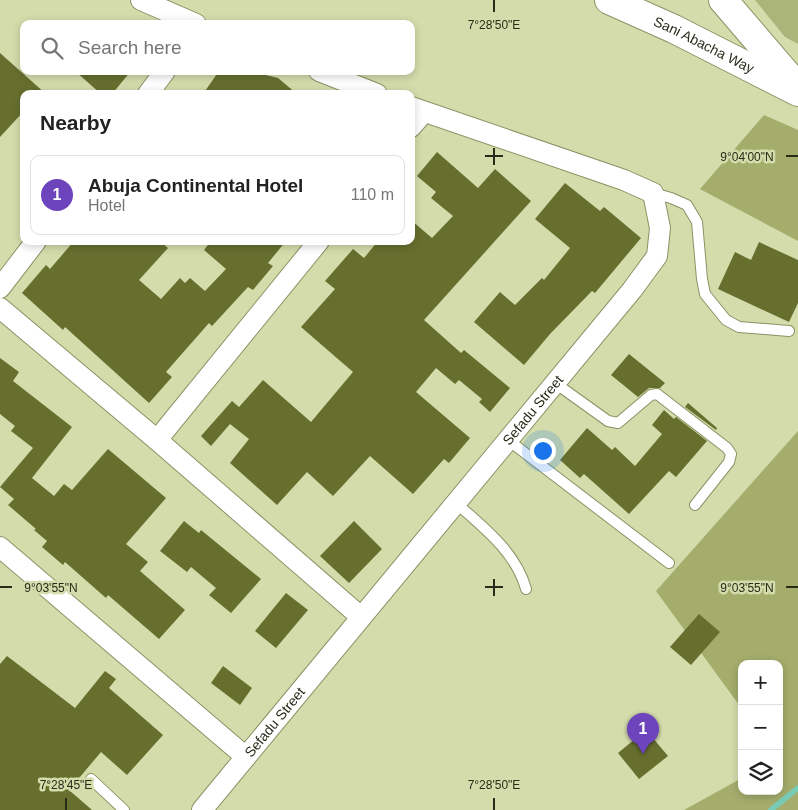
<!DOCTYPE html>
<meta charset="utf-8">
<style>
:root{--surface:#fff;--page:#f2f2f2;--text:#222;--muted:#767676;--line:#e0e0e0;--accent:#6e44bc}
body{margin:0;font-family:Helvetica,sans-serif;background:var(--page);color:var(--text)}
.controls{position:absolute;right:15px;bottom:15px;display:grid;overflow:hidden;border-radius:10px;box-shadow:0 2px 8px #0003}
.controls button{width:45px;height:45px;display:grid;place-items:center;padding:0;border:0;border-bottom:1px solid var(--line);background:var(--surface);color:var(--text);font:25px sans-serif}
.you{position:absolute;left:542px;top:450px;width:18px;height:18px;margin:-12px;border:4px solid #fff;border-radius:50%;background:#1a73e8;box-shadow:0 0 0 8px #1a73e833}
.badge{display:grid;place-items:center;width:32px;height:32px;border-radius:50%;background:var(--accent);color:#fff;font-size:16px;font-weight:700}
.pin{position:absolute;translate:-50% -41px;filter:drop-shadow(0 1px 2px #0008)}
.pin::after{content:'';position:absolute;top:26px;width:18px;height:15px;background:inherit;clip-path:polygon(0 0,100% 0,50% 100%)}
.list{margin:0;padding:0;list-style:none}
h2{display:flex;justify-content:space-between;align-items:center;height:65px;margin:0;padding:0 20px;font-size:21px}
h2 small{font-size:16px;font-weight:400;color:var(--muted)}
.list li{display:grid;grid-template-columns:32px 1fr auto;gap:15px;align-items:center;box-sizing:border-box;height:80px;margin:0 10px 10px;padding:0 10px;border:1px solid var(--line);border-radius:10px}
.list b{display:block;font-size:19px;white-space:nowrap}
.list p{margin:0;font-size:16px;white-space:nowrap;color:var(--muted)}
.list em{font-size:16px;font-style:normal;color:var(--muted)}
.icon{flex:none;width:28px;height:28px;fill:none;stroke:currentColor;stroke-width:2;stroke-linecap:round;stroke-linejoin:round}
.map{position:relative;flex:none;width:798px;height:810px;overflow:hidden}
.search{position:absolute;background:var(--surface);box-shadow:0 2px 8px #0003;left:20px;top:20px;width:395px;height:55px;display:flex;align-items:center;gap:12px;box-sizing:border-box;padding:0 18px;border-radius:10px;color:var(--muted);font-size:19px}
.panel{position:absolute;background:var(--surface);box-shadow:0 2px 8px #0003;left:20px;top:90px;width:395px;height:155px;border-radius:10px}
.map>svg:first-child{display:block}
.green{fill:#abb47a}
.forest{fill:#a4ad6c}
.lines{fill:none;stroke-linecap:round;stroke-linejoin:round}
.stream{stroke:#78ccb6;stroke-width:5.5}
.building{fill:#676f2f}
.service-casing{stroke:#8b9265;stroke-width:12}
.minor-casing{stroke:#8b9265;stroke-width:22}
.motorway-casing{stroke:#8b9265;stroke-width:30}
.service{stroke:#fff;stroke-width:10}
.minor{stroke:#fff;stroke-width:20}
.motorway{stroke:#fff;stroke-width:28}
.ticks{fill:none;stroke:#292c19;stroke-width:2}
.labels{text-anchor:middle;stroke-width:5;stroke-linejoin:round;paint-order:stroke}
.street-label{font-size:14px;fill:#292c19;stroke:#d4dcac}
.ticks-label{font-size:12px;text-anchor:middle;fill:#292c19;stroke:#d4dcac;stroke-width:5;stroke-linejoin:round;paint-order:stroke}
</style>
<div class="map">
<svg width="798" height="810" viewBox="0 0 798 810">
<rect width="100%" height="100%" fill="#d4dcac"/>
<polygon class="green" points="755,0 798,0 798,44 785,37"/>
<g class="forest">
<polygon points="764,115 798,130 798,241 700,189"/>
<polygon points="798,431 798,810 684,810 742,778 742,791 779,791 779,664 742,664 742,709 656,591"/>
</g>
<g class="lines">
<polyline class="stream" points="771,810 798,788"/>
</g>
<g class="building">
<polygon points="0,53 46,94 24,94 24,111 0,137"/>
<polygon points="75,71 131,71 112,94 101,94"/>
<polygon points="219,71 249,71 278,78 297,94 203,94"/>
<polygon points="437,152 478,188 495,169 531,201 424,320 461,353 464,350 510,388 490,412 479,402 482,399 459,380 455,384 436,368 416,392 470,438 449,463 444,459 413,494 370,456 333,496 307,472 277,505 230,463 249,439 230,424 211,446 201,436 232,401 239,407 263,380 311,422 353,372 301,327 335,289 325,281 353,249 364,258 378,241 411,241 411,220 432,238 453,216 431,198 436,192 417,176"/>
<polygon points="565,183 600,211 604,207 641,238 595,293 592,291 550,334 524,365 474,322 500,292 515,305 542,278 544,280 570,248 535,219"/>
<polygon points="74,241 160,241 168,248 139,280 161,299 180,278 185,283 190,278 205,291 226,269 204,250 211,241 286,241 268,263 273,266 253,290 248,287 212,326 209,323 166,372 172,377 149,403 65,327 63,330 22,293 46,265 50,269"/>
<polygon points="759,242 798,260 798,303 789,322 718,289 735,252 751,260"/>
<polygon points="629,354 665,383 660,388 649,388 638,397 611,375"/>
<polygon points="0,358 19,372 13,381 72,427 32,478 54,496 64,484 72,490 108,449 166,498 126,544 148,562 140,571 185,610 159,639 108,595 106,598 65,562 63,565 42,547 47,541 34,530 36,529 8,505 14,499 0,487 33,448 11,431 15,426 0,414"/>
<polygon points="688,403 717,428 716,430 685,407"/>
<polygon points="664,410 674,419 676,417 707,441 676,477 669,471 629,514 584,474 580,478 560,460 587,428 612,450 615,447 635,466 662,434 652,425"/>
<polygon points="184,521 199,533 201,530 261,579 231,613 209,595 216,588 191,567 187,572 160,551"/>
<polygon points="354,521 382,549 349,583 320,556"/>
<polygon points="286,593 308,610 276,648 255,631"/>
<polygon points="699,614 720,632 691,665 670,647"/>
<polygon points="7,656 75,708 105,671 116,679 109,688 163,735 127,775 101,752 69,790 92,810 0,810 0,664"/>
<polygon points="223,666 252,688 240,705 211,683"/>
<polygon points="646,730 668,756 639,779 618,753"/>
</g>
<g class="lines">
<g class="service-casing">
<g id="service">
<polyline points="653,193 671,198 687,205 697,222 702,279 705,294 726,320 739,327 789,331"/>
<polyline points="555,383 608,421 618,423 651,395 657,394 727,448 731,454 729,462 695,505"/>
<polyline points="508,440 669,563"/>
<path d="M456 503C483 527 516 552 526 589"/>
<polyline points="91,779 124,810"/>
</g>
</g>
<g class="minor-casing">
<g id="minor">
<polyline points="141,0 196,24"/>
<polyline points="319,71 377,94"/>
<polyline points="148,94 165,71"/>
<polyline points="411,127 424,112"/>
<polyline points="0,288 36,241"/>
<polyline points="0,308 157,440 361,617"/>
<polyline points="157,440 319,241"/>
<polyline points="0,547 246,757"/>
<path id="s1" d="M202 810 632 290 657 256 660 228 653 193 624 180 411 107"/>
</g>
</g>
<g class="motorway-casing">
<g id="motorway">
<path id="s2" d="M609 0 674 29 798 92"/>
<polyline points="723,0 795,84"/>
</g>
</g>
<use href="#service" class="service"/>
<use href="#minor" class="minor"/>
<use href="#motorway" class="motorway"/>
</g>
<path class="ticks" d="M494 0V12M494 148V165M485 156H503M786 156H798M494 579V596M0 587H12M485 587H503M786 587H798M66 798V810M494 798V810"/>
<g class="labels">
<g class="street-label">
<text dy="5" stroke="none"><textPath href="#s2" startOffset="105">Sani Abacha Way</textPath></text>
<text dy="5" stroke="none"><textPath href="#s1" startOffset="519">Sefadu Street</textPath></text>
<text dy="5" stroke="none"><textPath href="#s1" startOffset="114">Sefadu Street</textPath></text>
</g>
</g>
<g class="ticks-label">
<text x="494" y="29">7°28'50"E</text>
<text x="747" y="161">9°04'00"N</text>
<text x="51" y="592">9°03'55"N</text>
<text x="747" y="592">9°03'55"N</text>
<text x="66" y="789">7°28'45"E</text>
<text x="494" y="789">7°28'50"E</text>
</g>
</svg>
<div class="controls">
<button>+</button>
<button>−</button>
<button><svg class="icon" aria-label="layers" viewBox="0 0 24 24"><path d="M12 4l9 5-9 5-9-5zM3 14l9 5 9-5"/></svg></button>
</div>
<div class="you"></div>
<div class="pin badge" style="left:643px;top:754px">1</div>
<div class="search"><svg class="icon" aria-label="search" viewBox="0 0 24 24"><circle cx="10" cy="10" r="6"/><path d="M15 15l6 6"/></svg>Search here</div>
<section class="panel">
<h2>Nearby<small></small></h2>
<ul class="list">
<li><span class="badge">1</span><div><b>Abuja Continental Hotel</b><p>Hotel</p></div><em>110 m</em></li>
</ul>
</section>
</div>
